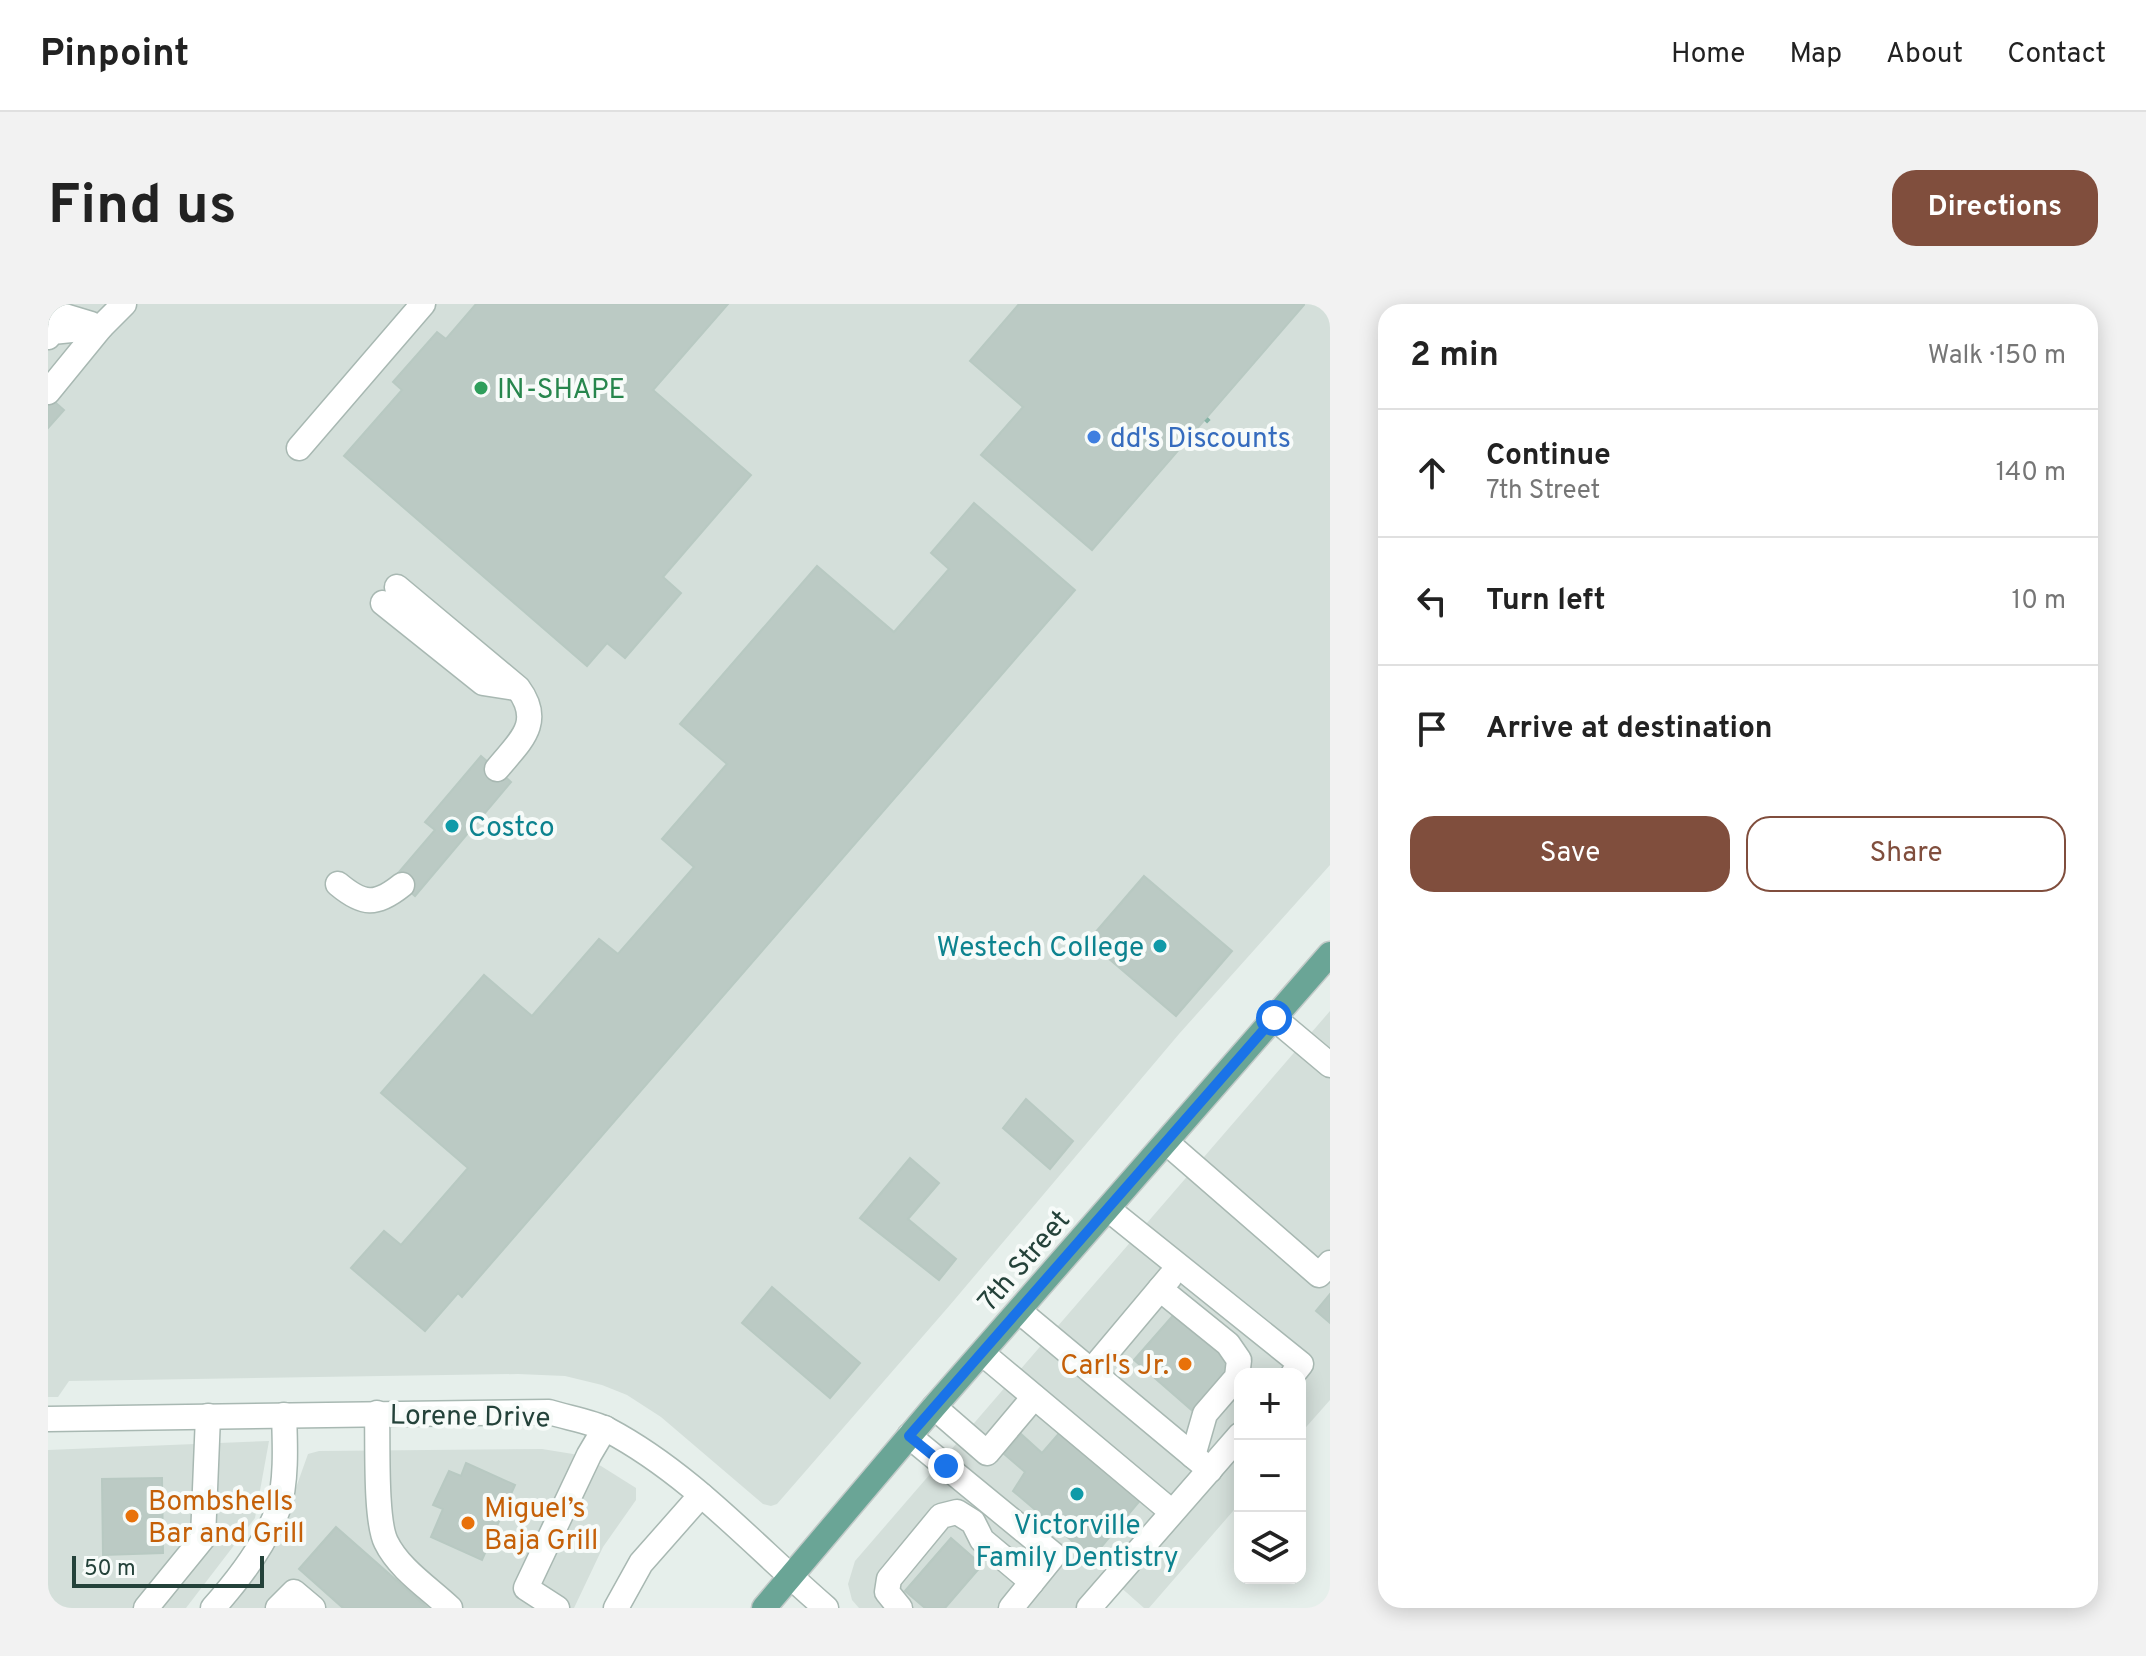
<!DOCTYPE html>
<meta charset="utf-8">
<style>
:root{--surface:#fff;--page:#f2f2f2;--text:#222;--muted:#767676;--line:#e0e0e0;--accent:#804e3d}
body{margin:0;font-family:Overpass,sans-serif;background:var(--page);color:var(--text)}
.controls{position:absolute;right:24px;bottom:24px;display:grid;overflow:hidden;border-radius:16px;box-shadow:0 4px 20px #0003}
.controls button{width:72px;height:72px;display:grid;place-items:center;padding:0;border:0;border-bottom:2px solid var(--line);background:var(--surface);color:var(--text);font:40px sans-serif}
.scale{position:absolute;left:24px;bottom:20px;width:192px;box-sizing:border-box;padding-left:8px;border:4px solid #24423a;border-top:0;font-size:22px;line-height:28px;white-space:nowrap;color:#24423a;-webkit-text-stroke:6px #f7fbf9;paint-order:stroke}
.stop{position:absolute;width:24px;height:24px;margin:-18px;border:6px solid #1a73e8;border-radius:50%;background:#fff}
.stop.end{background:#1a73e8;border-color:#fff;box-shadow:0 2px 8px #0008}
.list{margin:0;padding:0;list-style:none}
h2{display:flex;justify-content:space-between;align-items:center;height:104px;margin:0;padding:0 32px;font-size:34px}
h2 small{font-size:26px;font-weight:400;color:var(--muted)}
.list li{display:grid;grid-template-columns:52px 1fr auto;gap:24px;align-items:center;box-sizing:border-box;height:128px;padding:0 32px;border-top:2px solid var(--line)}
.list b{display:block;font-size:30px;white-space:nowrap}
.list p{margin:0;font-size:26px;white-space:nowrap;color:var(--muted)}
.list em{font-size:26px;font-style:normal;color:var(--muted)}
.actions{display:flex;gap:16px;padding:24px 32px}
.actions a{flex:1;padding:18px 0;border:2px solid var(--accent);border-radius:24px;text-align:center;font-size:28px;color:var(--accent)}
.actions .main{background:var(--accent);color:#fff}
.icon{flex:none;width:44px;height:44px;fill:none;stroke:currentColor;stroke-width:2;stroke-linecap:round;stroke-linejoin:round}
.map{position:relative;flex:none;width:1282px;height:1304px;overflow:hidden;border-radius:24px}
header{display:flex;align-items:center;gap:48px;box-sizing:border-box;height:112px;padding:0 40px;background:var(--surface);border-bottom:2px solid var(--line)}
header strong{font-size:38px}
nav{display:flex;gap:44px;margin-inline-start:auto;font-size:28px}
.intro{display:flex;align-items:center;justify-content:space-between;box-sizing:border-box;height:192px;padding:0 48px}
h1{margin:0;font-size:56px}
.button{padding:20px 36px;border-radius:24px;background:var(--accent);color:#fff;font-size:28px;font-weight:700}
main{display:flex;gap:48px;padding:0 48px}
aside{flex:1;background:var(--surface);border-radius:24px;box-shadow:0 4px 20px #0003}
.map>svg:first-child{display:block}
.built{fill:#d4dfda}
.building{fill:#bbcac4;stroke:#b8c9c2;stroke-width:2}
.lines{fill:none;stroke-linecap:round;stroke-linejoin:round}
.minor-casing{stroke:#a8b8b2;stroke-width:27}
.major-casing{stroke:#c2cac8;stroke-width:27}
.path{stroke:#86b3a5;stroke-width:5;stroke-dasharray:4 6;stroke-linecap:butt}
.minor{stroke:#fff;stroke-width:24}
.major{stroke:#6aa596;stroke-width:24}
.route{stroke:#1a73e8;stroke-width:10}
.leisure-dot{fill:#2e9e5b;stroke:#f7fbf9;stroke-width:3}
.shop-dot{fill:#3f7fe0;stroke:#f7fbf9;stroke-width:3}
.culture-dot{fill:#0f9aa8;stroke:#f7fbf9;stroke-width:3}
.food-dot{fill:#e8710a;stroke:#f7fbf9;stroke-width:3}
.labels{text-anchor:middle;stroke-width:8;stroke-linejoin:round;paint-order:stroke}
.leisure-label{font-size:28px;fill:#27864d;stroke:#f7fbf9;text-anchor:start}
.shop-label{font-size:28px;fill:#366cbe;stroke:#f7fbf9;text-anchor:start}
.culture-label{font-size:28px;fill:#0d838f;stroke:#f7fbf9;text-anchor:start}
.street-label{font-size:28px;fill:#24423a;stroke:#f7fbf9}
.food-label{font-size:28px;fill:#c56008;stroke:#f7fbf9;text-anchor:start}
</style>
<header>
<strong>Pinpoint</strong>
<nav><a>Home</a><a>Map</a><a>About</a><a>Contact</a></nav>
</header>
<div class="intro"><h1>Find us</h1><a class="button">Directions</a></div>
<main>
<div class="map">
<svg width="1282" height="1304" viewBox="0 0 1282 1304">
<rect width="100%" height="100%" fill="#e6efeb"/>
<g class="built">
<polygon points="0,0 1282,0 1282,561 1131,730 902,1001 729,1200 723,1202 715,1200 613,1113 579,1091 554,1081 517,1072 470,1070 21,1077 10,1093 0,1093"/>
<polygon points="1282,707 1282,1096 1252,1130 1252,1070 1192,1070 1192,1199 1101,1304 1096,1304 1061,1273 1033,1304 811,1304 804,1296 800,1280 807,1257"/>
<polygon points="221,1137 207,1214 138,1304 0,1304 0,1146"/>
<polygon points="494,1145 525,1150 553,1162 588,1184 588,1196 555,1243 526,1304 178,1304 234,1223 260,1150 271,1147"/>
</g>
<g class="building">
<polygon points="428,0 680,0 605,86 703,171 615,273 633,289 577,354 559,339 539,362 296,152 354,86 345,78 389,28 398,35"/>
<polygon points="971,0 1256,0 1256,1 1044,246 933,151 975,103 922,57"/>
<polygon points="0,92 16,106 0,124"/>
<polygon points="926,199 1027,286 414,993 410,989 377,1027 303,964 336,927 353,941 420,864 333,789 436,671 484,712 551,635 570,650 646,563 614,535 679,460 632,420 769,262 846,328 901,265 883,249"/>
<polygon points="433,452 463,478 367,592 346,574 387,526 377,518"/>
<polygon points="1096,572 1184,647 1128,712 1040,637"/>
<polygon points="978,795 1025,837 1002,865 955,824"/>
<polygon points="862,854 891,879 860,915 908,955 891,976 812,914"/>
<polygon points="724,983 812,1059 782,1094 694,1019"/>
<polygon points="1282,990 1282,1019 1268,1007"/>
<polygon points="1129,1007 1186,1056 1184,1067 1147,1109 1086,1056"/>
<polygon points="1014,1126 1094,1194 1044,1254 965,1187 977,1168 956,1150 973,1130 994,1149"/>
<polygon points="418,1159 467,1181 434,1256 383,1233 395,1205 385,1201 401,1167 413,1172"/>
<polygon points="114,1174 115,1249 55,1251 54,1175"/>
<polygon points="288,1223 380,1304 295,1304 251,1265"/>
<polygon points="903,1234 934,1261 897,1304 877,1304 857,1287"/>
</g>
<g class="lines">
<g class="minor-casing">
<g id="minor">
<polyline points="0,7 43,20"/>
<polyline points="0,33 4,28 53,23"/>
<polyline points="0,88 53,23 76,0"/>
<polyline points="251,144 375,0"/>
<path d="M349 283 470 384C496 419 472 437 449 465"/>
<polyline points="335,299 435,379 468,384"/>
<path d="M290 580C315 601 328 602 354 581"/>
<polyline points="1226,714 1282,761"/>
<polyline points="1118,838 1271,971 1282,959"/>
<polyline points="1060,905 1253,1060 1245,1070"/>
<polyline points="1112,985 1180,1040 1191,1056 1189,1073 1157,1110 1145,1152"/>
<polyline points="971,1007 1162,1166"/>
<polyline points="934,1049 1124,1208"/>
<polyline points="1044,1066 1122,973"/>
<polyline points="886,1103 939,1149 986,1093"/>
<path d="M329 1109C330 1138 327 1216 338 1238 351 1265 381 1284 402 1304"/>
<path d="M0 1115 501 1108C520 1114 543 1117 560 1126 643 1170 707 1243 778 1304"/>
<polyline points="861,1132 1006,1251 963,1304"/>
<polyline points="98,1304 155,1234 160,1112"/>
<path d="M165 1304C191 1275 217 1241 230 1205 239 1179 237 1138 236 1111"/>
<polyline points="230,1304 246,1288 265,1304"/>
<polyline points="509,1304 478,1284 541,1151 557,1124"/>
<polyline points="568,1304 593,1259 653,1191"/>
<polyline points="852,1304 839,1288 841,1275 893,1212 909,1208 925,1218 934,1236 984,1278"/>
<polyline points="1041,1304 1192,1131"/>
</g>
</g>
<g class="major-casing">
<polyline id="major" points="716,1304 886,1103 1282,650"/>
</g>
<polyline class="path" points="1158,115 1165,122"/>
<use href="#minor" class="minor"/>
<use href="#major" class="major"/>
</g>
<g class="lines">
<polyline class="route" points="898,1162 861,1132 1226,714"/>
</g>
<circle class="leisure-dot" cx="433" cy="84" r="8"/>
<circle class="shop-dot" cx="1046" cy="133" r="8"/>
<g class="culture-dot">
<circle cx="404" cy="522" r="8"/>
<circle cx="1112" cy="642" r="8"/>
<circle cx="1029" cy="1190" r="8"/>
</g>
<g class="food-dot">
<circle cx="1137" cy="1060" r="8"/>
<circle cx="84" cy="1212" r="8"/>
<circle cx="420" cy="1219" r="8"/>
</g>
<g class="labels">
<g class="leisure-label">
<text x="449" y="94">IN-SHAPE</text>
</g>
<g class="shop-label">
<text x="1062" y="143">dd's Discounts</text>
</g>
<g class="culture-label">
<text x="420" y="532">Costco</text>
<text x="1096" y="652" text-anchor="end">Westech College</text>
<text x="1029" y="1230" text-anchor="middle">Victorville<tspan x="1029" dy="32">Family Dentistry</tspan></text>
</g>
<g class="street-label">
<text transform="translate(975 956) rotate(-49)" y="10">7th Street</text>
<text transform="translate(422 1111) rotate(1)" y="10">Lorene Drive</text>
</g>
<g class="food-label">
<text x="1121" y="1070" text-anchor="end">Carl's Jr.</text>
<text x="100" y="1206">Bombshells<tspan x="100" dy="32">Bar and Grill</tspan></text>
<text x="436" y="1213">Miguel’s<tspan x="436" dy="32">Baja Grill</tspan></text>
</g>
</g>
</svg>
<div class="controls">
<button>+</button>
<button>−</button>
<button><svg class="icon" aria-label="layers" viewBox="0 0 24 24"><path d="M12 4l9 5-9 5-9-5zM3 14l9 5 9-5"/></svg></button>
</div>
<div class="scale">50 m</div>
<div class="stop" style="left:1226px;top:714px"></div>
<div class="stop end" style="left:898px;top:1162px"></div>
</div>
<aside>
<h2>2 min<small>Walk · 150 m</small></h2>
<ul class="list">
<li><svg class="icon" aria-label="ahead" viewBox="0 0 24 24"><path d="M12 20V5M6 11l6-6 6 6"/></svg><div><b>Continue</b><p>7th Street</p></div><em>140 m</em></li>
<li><svg class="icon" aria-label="left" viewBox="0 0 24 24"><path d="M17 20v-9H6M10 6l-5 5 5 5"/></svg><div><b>Turn left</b></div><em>10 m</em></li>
<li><svg class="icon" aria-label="arrive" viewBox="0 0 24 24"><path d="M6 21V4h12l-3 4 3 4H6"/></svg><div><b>Arrive at destination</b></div></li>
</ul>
<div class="actions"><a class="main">Save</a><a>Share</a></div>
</aside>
</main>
